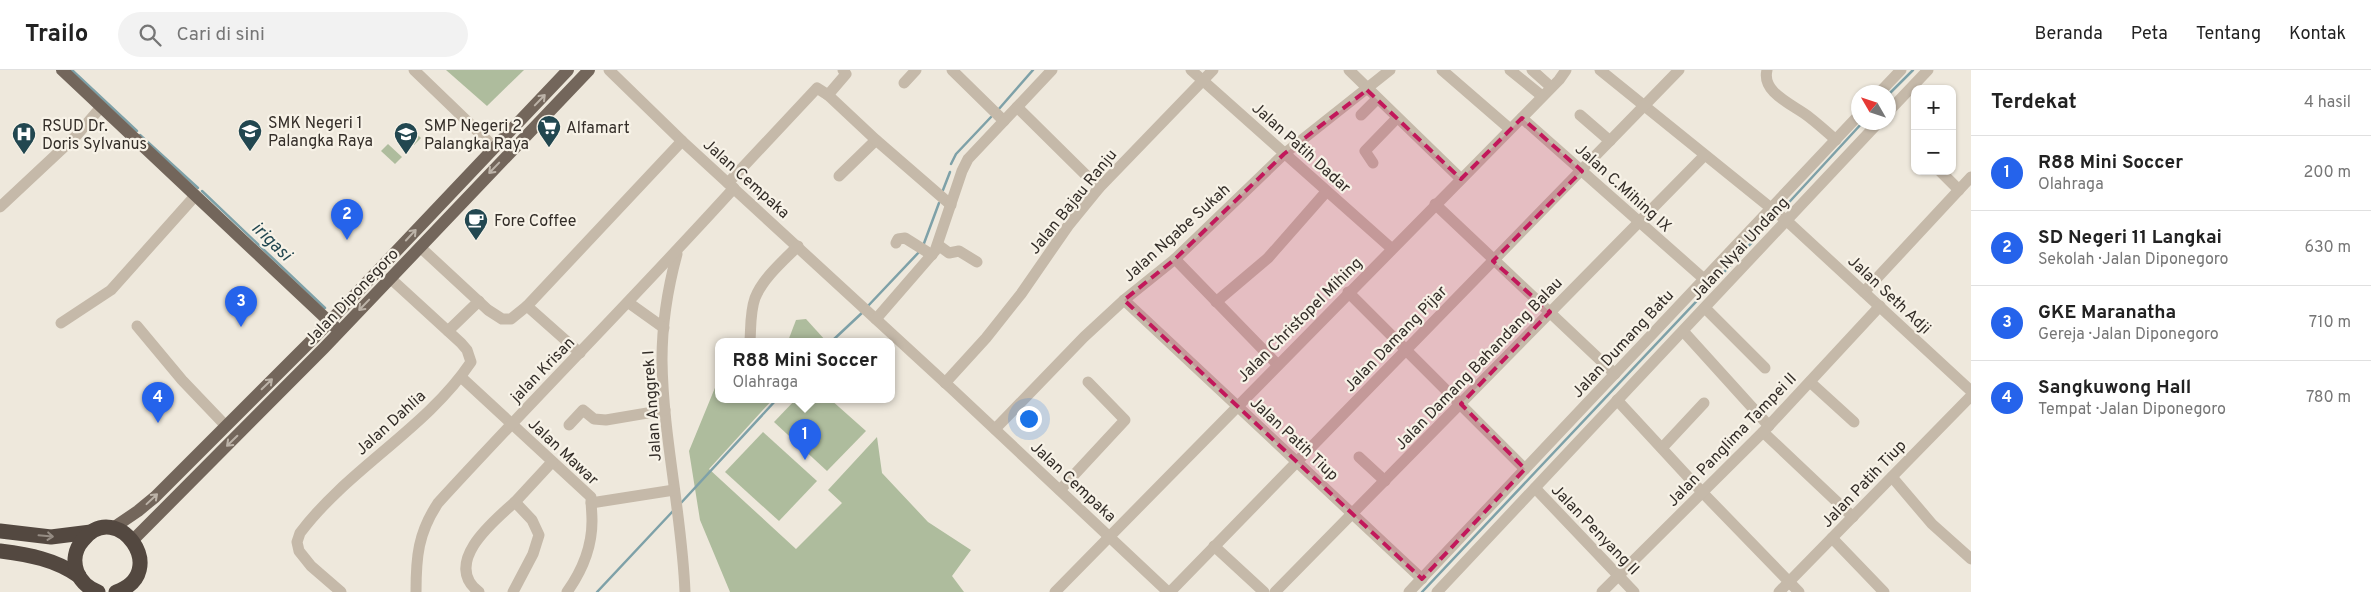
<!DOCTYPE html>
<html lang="id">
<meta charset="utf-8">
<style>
:root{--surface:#fff;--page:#f2f2f2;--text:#222;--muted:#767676;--line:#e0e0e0;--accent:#2563eb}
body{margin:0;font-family:Overpass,sans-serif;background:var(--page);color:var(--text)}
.controls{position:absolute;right:15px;top:15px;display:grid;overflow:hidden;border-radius:10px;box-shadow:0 1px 4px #0004}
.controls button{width:45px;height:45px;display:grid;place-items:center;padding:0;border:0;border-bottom:1px solid var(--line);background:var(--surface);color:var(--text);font:25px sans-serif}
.compass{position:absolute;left:1851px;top:15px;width:45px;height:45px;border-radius:50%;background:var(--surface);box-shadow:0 1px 4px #0004;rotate:309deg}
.you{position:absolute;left:1028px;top:348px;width:18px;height:18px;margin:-12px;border:4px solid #fff;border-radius:50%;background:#1a73e8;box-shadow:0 0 0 8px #1a73e833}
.badge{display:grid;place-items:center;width:32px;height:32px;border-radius:50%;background:var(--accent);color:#fff;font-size:16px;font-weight:700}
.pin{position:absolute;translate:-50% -41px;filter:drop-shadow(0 1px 2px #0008)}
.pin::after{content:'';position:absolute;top:26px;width:18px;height:15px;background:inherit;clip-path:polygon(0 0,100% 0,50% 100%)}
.popup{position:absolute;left:715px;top:268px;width:180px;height:65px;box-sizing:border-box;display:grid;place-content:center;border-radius:10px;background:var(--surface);filter:drop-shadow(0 1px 4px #0005);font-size:16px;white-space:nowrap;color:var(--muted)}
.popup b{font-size:19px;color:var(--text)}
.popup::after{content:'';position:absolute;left:50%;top:100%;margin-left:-10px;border:10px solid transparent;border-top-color:var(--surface)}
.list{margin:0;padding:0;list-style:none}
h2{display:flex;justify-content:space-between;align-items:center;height:65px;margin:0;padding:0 20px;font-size:21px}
h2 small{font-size:16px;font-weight:400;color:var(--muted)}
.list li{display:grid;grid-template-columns:32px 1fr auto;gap:15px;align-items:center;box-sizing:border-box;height:75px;padding:0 20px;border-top:1px solid var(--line)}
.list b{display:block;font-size:19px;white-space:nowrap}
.list p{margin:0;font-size:16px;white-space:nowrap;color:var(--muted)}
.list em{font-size:16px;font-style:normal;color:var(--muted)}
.icon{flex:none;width:28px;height:28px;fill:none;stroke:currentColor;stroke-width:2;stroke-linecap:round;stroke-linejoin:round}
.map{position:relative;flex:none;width:1971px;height:522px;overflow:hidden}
header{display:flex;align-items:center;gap:30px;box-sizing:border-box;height:70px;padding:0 25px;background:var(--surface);border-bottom:1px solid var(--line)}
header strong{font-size:24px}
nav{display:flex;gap:28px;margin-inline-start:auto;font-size:18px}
.search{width:350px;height:45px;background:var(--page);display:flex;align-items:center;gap:12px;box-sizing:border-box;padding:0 18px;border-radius:28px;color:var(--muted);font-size:19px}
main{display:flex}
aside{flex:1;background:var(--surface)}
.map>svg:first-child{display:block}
.green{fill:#aebc9d}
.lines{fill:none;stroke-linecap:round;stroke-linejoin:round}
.stream{stroke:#7ea1a8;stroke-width:2.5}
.minor{stroke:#c5b9a9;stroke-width:11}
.major{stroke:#73665b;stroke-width:12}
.highway{stroke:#534840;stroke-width:15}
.oneway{stroke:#bcb3a8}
.oneway2{stroke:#958c83}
.marked{fill:#c2185b;fill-opacity:0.2;stroke:#c2185b;stroke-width:4;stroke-dasharray:10 6;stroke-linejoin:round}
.labels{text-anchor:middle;stroke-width:4.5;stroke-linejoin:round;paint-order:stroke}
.poi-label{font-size:16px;fill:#332d28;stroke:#f7f2e7;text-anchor:start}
.street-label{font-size:16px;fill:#332d28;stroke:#f7f2e7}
.water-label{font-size:18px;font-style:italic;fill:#224750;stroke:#f7f2e7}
</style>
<header>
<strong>Trailo</strong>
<div class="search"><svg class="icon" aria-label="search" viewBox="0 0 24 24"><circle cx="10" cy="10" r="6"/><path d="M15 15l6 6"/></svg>Cari di sini</div>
<nav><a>Beranda</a><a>Peta</a><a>Tentang</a><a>Kontak</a></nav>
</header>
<main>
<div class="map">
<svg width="1971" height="522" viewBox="0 0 1971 522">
<rect width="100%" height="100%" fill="#eee8dc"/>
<g class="green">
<polygon points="446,0 524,0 487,36"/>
<polygon points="407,55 421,68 414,75 400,62"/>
<polygon points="388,74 402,87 395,94 381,81"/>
<polygon points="806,249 826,271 788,271 796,250"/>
<polygon points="719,308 719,329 773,329 709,399 796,479 842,433 828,420 877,367 882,403 928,452 971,480 952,506 964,522 730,522 700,450 689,381"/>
<polygon points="796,329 830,329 866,361 827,401 774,352"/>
<polygon points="763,362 817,411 779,451 725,402"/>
</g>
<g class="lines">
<g class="stream">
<polyline points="72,0 137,61"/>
<polyline points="1888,25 1913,0"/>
<polyline points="998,40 1033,0"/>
<polyline points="140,65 198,118"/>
<polyline points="951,94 956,84 991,47"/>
<polyline points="943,120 950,102"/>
<polyline points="202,121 325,238"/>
<polyline points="1781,141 1863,52"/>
<polyline points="923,176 939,133"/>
<polyline points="867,237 920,181"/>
<polyline points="832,271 864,241"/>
<polyline points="680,434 777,329"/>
<polyline points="597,522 673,441"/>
<polyline points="1422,522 1776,147"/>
</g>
<g class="minor">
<polyline points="414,0 494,77"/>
<polyline points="609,0 682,71 953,320 1168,522"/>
<polyline points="952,0 1004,51"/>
<polyline points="1191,0 1391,178"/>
<polyline points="1349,0 1461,109"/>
<polyline points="1442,0 1510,59"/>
<polyline points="1510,0 1542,26"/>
<polyline points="1532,0 1551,17"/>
<polyline points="1600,0 1787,151 1971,321"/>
<path d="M1767 0C1761 23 1794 35 1809 47 1818 54 1827 62 1836 70"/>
<polyline points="904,13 916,0"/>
<polyline points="1880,22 1901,0"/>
<polyline points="828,25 846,4 843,0"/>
<polyline points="1017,37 1099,118"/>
<polyline points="1888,42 1928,0"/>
<polyline points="1361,45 1377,29"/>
<polyline points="1580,45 1610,71"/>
<polyline points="1522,48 1704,209"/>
<polyline points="1373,93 1365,81 1397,48"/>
<polyline points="1940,101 1959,120"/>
<polyline points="839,106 876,70"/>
<polyline points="728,113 817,18 828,25 876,70 951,135"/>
<polyline points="1435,134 1615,304"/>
<polyline points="0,137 77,65 101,37"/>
<polyline points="896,173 898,169 905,168 932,185"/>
<polyline points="938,175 949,183 959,181 977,192"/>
<polyline points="420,177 488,240 502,249 511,249 527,236 682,71"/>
<path d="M677 184C668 217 662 255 662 290 663 368 682 444 685 522"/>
<polyline points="1175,189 1277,294"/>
<polyline points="1348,222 1525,399"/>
<polyline points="1864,222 1971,107"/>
<polyline points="1124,230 1422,509"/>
<polyline points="1216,232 1268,188 1326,122"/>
<polyline points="629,233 664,258"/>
<polyline points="527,236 580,283"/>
<polyline points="1705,238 1765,298"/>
<polyline points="876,249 935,181 962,101 968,89 1052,0"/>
<polyline points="61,253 111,220 195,126"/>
<polyline points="137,256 182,310 225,355"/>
<polyline points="448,261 479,231"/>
<polyline points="1683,261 1769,356"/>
<path d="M750 271C751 257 750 242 755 228 763 208 783 191 798 176"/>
<path d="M461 307 591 427C591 435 592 443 592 451 592 477 582 501 567 522"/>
<polyline points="1810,312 1854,352"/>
<polyline points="945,313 986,268 1021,224 1068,156 1099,118 1213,0"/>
<polyline points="1617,330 1702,422 1799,522"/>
<polyline points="569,355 583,340 594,349 606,350 665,340"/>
<polyline points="995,359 1084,267 1124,230 1175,189 1284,84 1390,0"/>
<polyline points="1763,362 1853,447"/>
<polyline points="1662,378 1704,333"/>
<polyline points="1359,387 1385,411"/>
<polyline points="1892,407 1932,454 1971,489"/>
<polyline points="1535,418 1634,522"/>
<polyline points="1060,420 1125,350 1088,312"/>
<polyline points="591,433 674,420"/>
<polyline points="1832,468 1884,522"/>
<polyline points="1214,476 1264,522"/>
<path d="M341 522 311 496 299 481 297 472 300 463C349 398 426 359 471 292L467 280 461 273 390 208"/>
<path d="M416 522C416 487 418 463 438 433 535 327 637 225 734 118"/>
<path d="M479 522C442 494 492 452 515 432"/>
<polyline points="513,522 533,484 539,465 532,450 515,432 552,392"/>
<polyline points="1055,522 1559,10 1566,0"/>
<polyline points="1170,522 1679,0"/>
<polyline points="1275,522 1704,86"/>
<polyline points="1409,522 1858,46"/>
<polyline points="1437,522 1879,52"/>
<polyline points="1602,522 1763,362 1880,236"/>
<polyline points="1779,522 1971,326"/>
</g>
<g class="major">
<polyline points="62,0 335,257"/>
<polyline points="113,458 138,441 155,427 314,268 568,0"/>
<polyline points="133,470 324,278 589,0"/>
</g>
<g class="highway">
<polyline points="0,461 51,467 91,462"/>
<path d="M0 481C30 485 54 489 79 506"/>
<path d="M98 522C88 518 81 512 77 502 73 491 75 479 83 470 117 427 172 503 116 522"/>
</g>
</g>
<defs><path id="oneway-shaft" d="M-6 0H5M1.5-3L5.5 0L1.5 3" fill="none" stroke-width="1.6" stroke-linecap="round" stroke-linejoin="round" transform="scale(1.25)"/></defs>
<g class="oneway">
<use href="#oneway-shaft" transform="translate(540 30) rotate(-46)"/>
<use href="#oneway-shaft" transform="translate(494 98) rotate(134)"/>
<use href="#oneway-shaft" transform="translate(411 165) rotate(-47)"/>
<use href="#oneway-shaft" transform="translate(364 235) rotate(134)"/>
<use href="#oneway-shaft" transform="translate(267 314) rotate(-44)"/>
<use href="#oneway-shaft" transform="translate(232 371) rotate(136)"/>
<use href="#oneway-shaft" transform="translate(152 429) rotate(-43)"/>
</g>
<use class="oneway2" href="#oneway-shaft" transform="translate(46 466) rotate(5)"/>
<path class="marked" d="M1367 20 1461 109 1522 48 1582 101 1493 191 1550 242 1461 334 1525 399 1422 509 1124 230 1175 189 1284 84Z"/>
<defs>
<g id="supermarket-pin" transform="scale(1.25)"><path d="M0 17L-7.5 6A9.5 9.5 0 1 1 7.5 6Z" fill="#224750" stroke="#f7f2e7"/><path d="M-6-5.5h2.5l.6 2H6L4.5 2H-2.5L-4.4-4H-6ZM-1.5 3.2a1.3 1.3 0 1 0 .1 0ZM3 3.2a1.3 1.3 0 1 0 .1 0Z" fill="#fff"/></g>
<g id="school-pin" transform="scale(1.25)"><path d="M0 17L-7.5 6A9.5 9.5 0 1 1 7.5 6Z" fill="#224750" stroke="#f7f2e7"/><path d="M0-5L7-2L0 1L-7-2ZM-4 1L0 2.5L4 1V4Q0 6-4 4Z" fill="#fff"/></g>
<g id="hospital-pin" transform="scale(1.25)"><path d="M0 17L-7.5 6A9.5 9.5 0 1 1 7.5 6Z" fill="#224750" stroke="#f7f2e7"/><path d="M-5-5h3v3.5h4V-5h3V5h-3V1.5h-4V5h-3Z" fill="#fff"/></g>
<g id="cafe-pin" transform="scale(1.25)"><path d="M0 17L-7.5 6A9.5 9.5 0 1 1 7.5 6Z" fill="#224750" stroke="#f7f2e7"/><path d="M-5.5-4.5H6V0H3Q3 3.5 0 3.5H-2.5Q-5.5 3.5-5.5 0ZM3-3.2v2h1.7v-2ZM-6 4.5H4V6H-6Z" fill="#fff"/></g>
</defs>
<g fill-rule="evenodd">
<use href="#supermarket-pin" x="549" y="57"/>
<use href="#school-pin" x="250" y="61"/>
<use href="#hospital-pin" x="24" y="64"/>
<use href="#school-pin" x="406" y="64"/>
<use href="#cafe-pin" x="476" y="150"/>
</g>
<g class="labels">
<g class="poi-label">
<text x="268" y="58">SMK Negeri 1<tspan x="268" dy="18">Palangka Raya</tspan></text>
<text x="42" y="61">RSUD Dr.<tspan x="42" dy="18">Doris Sylvanus</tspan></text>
<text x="424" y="61">SMP Negeri 2<tspan x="424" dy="18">Palangka Raya</tspan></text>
<text x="566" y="63">Alfamart</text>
<text x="494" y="156">Fore Coffee</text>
</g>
<g class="street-label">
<text transform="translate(1302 77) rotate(42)" y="6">Jalan Patih Dadar</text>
<text transform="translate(747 108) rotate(42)" y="6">Jalan Cempaka</text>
<text transform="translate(1624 117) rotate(42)" y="6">Jalan C.Mihing IX</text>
<text transform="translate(1072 131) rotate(-51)" y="6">Jalan Bajau Ranju</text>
<text transform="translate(1176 162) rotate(-42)" y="6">Jalan Ngabe Sukah</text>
<text transform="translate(1739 178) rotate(-47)" y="6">Jalan Nyai Undang</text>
<text transform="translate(1890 224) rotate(43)" y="6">Jalan Seth Adji</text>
<text transform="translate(351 226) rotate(-46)" y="6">Jalan Diponegoro</text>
<text transform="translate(1299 249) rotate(-45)" y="6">Jalan Christopel Mihing</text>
<text transform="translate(1395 268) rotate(-46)" y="6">Jalan Damang Pijar</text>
<text transform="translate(1622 273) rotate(-47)" y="6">Jalan Dumang Batu</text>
<text transform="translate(1478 293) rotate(-46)" y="6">Jalan Damang Bahandang Balau</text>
<text transform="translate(542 299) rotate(-46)" y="6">jalan Krisan</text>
<text transform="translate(651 336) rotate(-94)" y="6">Jalan Anggrek I</text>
<text transform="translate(390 352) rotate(-42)" y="6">Jalan Dahlia</text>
<text transform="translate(1295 368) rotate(43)" y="6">Jalan Patih Tiup</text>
<text transform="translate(1731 369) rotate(-46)" y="6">Jalan Panglima Tampei II</text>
<text transform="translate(564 381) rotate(43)" y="6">Jalan Mawar</text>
<text transform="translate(1074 411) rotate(43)" y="6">Jalan Cempaka</text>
<text transform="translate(1863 413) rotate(-46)" y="6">Jalan Patih Tiup</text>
<text transform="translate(1596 459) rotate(46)" y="6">Jalan Penyang II</text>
</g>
<g class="water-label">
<text transform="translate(272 171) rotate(44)" y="6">irigasi</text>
</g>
</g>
</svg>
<div class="controls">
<button>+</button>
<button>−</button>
</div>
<svg class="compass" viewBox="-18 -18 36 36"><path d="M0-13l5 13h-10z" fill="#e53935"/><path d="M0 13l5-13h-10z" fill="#767676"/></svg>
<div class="you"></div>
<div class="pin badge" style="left:805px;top:390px">1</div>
<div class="popup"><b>R88 Mini Soccer</b>Olahraga</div>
<div class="pin badge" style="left:347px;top:170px">2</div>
<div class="pin badge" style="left:241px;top:257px">3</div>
<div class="pin badge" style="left:158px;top:353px">4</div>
</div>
<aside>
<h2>Terdekat<small>4 hasil</small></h2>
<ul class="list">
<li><span class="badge">1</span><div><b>R88 Mini Soccer</b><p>Olahraga</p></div><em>200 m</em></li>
<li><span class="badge">2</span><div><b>SD Negeri 11 Langkai</b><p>Sekolah · Jalan Diponegoro</p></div><em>630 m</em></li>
<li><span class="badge">3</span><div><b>GKE Maranatha</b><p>Gereja · Jalan Diponegoro</p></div><em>710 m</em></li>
<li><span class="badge">4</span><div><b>Sangkuwong Hall</b><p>Tempat · Jalan Diponegoro</p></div><em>780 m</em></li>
</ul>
</aside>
</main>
